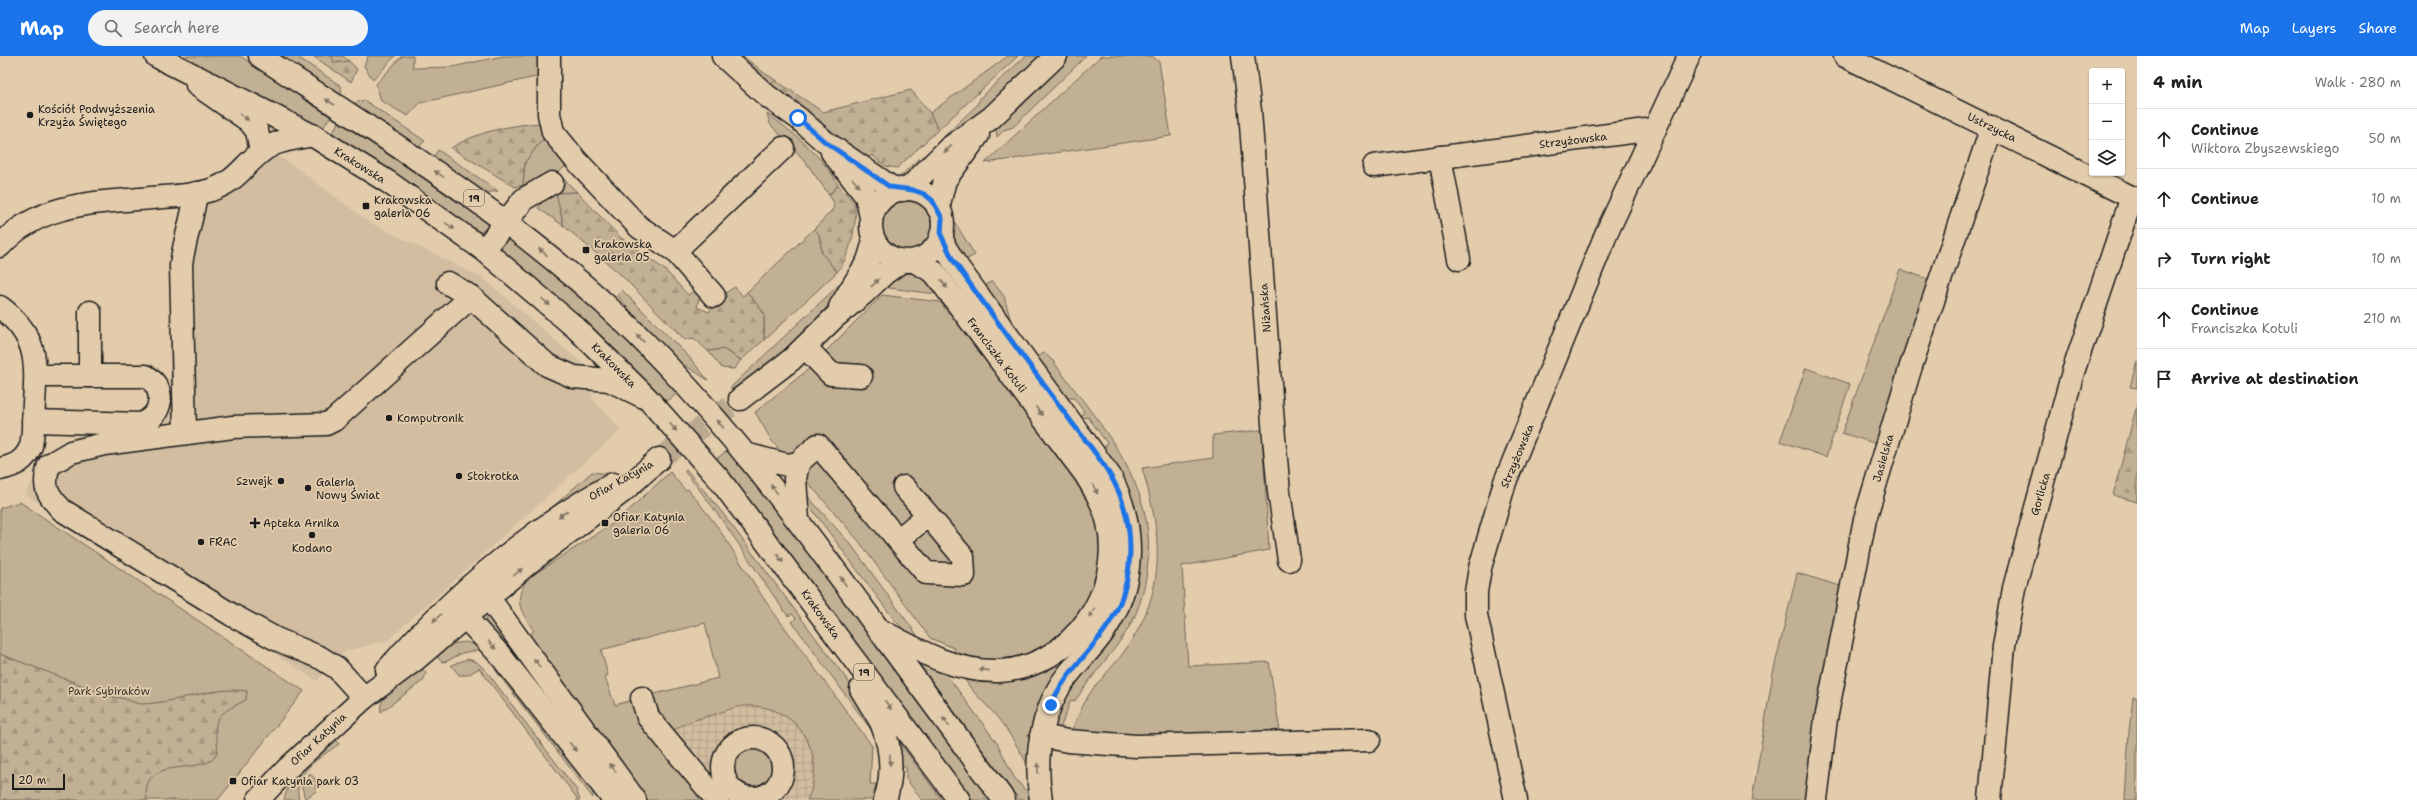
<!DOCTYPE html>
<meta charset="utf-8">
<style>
:root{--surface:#fff;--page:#f2f2f2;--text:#202124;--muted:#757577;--line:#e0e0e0;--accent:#1a73e8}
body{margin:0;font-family:"Shantell Sans",sans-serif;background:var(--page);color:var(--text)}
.controls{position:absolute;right:12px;top:12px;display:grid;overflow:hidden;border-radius:4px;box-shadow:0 1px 3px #0004}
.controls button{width:36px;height:36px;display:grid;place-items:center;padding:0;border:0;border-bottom:1px solid var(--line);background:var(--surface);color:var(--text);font:20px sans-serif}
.scale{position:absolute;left:12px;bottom:10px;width:53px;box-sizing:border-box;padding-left:4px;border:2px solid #1c1c1c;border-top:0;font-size:11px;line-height:14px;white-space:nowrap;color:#1c1c1c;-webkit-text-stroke:3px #e3ccac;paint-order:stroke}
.stop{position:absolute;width:12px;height:12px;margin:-9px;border:3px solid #1a73e8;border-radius:50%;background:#fff}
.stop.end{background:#1a73e8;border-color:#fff;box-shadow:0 1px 4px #0008}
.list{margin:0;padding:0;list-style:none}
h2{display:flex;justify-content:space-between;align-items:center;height:52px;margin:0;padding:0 16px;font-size:17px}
h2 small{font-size:13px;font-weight:400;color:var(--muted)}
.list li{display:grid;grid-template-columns:26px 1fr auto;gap:12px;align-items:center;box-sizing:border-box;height:60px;padding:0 16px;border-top:1px solid var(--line)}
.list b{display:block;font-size:15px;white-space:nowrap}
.list p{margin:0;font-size:13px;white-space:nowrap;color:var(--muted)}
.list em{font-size:13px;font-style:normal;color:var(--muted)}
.icon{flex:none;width:22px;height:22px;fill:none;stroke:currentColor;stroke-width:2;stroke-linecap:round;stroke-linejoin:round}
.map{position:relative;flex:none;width:2137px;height:744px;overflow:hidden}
header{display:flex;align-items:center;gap:24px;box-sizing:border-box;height:56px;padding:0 20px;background:var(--accent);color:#fff}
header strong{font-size:19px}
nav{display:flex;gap:22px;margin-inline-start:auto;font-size:14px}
.search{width:280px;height:36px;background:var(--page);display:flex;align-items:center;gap:10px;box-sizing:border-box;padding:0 14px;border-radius:22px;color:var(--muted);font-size:15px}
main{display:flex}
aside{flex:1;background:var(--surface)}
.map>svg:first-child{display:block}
.built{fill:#d2bda0}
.industrial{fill:url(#industrial-grid)}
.green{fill:#c2b094;stroke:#6f6658}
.forest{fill:url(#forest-firs);stroke:#6f6658}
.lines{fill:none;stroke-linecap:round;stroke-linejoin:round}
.minor-tunnel{stroke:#bba98f;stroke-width:22;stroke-dasharray:22 11;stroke-linecap:butt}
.minor-casing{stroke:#1c1c1c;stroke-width:25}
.major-casing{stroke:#1c1c1c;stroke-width:25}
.minor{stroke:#e3ccac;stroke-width:22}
.major{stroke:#e3ccac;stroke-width:22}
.oneway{fill:#807464}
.route{stroke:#1a73e8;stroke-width:5}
.poi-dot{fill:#1c1c1c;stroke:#e3ccac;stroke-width:1.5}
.labels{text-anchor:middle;stroke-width:3.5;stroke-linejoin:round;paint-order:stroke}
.shield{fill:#e3ccac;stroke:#585147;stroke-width:1}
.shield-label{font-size:10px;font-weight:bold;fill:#1c1c1c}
.poi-label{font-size:11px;fill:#1c1c1c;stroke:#e3ccac;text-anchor:start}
.street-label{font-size:11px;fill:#1c1c1c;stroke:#e3ccac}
.park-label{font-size:11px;fill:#3d3a34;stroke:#e3ccac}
</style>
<header>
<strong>Map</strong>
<div class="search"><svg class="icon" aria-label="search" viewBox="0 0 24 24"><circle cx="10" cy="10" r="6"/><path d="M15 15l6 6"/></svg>Search here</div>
<nav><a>Map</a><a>Layers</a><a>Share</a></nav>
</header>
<main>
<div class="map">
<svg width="2137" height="744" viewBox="0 0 2137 744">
<defs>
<pattern id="industrial-grid" width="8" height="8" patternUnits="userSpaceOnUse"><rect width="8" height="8" fill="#d2bda0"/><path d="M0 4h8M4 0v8" fill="none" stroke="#b4a289"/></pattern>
<pattern id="forest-firs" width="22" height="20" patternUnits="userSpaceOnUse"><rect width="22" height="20" fill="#c2b094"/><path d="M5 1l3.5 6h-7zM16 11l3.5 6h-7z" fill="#a6977f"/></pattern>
</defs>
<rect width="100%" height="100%" fill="#e3ccac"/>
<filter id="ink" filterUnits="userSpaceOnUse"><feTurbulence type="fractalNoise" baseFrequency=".025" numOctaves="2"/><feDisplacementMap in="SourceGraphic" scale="8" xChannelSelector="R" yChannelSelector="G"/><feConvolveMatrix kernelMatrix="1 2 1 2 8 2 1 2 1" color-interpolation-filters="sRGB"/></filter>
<g filter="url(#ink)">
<polygon class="built" points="251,86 293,109 369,166 483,222 585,310 593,343 621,374 388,584 344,596 317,625 25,438 52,395 74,380 151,372 165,367 169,360 171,197 179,161 182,128 201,125 222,116"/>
<polygon class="industrial" points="748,650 774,654 786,660 799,670 807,682 813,699 815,716 811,736 807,744 722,744 667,679 683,667"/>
<g class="green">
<polygon points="181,0 240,0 331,60 322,73"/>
<polygon points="279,0 296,0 341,30 342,41"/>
<polygon points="331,0 343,0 349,5 334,7"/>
<polygon points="368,0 395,0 373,24 364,10"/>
<polygon points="402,0 413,0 413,12 452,11 503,0 541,0 540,20 420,47 408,60 381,45 376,28"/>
<polygon points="1008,0 1018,0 938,74 930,57"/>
<polygon points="1069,0 1086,0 1013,71 1004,74 997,81 996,72"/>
<polygon points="1101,0 1152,0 1159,6 1171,80 985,107"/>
<polygon points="364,44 425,85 418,91 352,48"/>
<path d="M767 58C791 74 826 103 838 129L829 139 805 105 770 68Z"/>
<polygon points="339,65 484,162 488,167 486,174 482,176 474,175 416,132 332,78"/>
<polygon points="546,79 565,107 565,111 557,117 523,129 525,106"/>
<polygon points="438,94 498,135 485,137 433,102"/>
<polygon points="919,102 926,108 910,118 901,120"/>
<polygon points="562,121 577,136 556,137 564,170 538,152 553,129"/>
<circle cx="907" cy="170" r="25"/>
<polygon points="949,157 975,199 967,203 959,203 950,182"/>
<polygon points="814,173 819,178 822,197 837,216 764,284 764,257 747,236"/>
<polygon points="512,183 611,269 678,337 665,347 589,270 503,196 501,189 505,184"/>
<polygon points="1900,213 1936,226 1883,390 1842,377"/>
<polygon points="915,217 924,220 944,239 889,232 884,226 899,218"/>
<path d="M845 223H848C817 266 781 308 732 333L730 332Z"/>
<polygon points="992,225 1004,240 1012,270 982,232"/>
<polygon points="622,234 689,301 708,324 675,303 645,272 617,239"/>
<polygon points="882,239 940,246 948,257 954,253 1075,414 1102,473 1098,527 1064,581 1010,607 958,603 954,592 930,582 858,484 772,385 755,356 805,316"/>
<polygon points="723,293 741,304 734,313 722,312 708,295"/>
<path d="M1044 297 1053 305C1100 370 1159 428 1147 514 1145 532 1140 550 1132 566 1116 595 1092 618 1075 645L1071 644 1058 678 1051 671 1060 646 1106 585 1103 397 1107 387 1088 361 1083 362 1082 360 1084 356 1074 342H1064L1037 304 1038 301Z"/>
<polygon points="1806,312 1850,328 1826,401 1780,385"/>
<path d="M1262 374 1269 494 1182 510 1188 610 1269 606 1281 682V694L1071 676C1078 660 1085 643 1095 630 1104 620 1113 610 1121 600 1168 537 1163 482 1142 412L1213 402V379Z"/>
<polygon points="728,394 800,484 991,744 972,744 766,465 716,403"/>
<path d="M686 413 721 455 854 633 883 690 792 566 796 562 792 558 788 560C753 512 724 462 685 416Z"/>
<polygon points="592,416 611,418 531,470"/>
<path d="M670 416 685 434 688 433 717 470 766 546 872 690 870 728H876L873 744H807C815 728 817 708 810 691 800 665 777 650 749 650 739 649 726 655 716 658 695 664 685 665 667 679L647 640 718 622 705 567 601 594 608 619 605 621 615 649 636 643 710 744H643L528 579 534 575C521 555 512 545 528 522L617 465Z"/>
<polygon points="803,435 852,490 925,590 905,575 893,562 805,444"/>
<polygon points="20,446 304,635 218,744 0,744 0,452"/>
<path d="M1121 469 1030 713C1020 695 1010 677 997 661 985 646 968 634 962 617L1067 598Z"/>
<polygon points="1797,517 1847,532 1813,744 1752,744 1773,617"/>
<polygon points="488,560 504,575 494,582 485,564"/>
<path d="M466 586 482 591C476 597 470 594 463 597 456 599 449 606 442 606L438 602V592L450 588Z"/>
<polygon points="467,603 477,606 487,616 576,733 580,744 576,744 577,742 479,612 468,619 459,619 451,609"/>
<polygon points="494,606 593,734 593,742 496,615"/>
<polygon points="918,606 941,611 997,687 1014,721 1025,734 1033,732 1034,744 1019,744"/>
<path d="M418 608 426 617 424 624 381 656C376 641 408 618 418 608Z"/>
<polygon points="2133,641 2137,642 2137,744 2125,744 2129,675"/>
<polygon points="894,679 942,744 922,744 906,723 906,711 896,710"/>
<path d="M336 684 339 688C320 702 292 716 299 744H284C287 723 321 698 336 684Z"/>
<circle cx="752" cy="713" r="20"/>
<polygon points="310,717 318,727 315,732 316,735 305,743 302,731"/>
</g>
<g class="forest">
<polygon points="313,0 331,0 335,7 349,5 357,13 351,26"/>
<polygon points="734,0 743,0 763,16 823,56 911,34 930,57 938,74 897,112 885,110 872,99 866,104"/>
<polygon points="1026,0 1043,0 938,95 934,90 977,49 981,41"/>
<path d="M540 67 546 79 525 106 523 129 515 131 451 92C476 76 510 69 540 67Z"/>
<path d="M838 129C843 134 851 142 854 148 859 165 849 203 837 216L822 197 819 178 814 173 833 153 834 147 829 139Z"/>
<polygon points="577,136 620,181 665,214 688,239 699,230 700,238 697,251 709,256 722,239 735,231 743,240 747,236 764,257 764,284 741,304 723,293 708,295 694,282 685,284 619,217 564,170 556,137"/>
<polygon points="2137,305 2137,332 2130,331"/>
<polygon points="2137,349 2137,446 2113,439"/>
<path d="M0 598 113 641C126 641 134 648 142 648 178 647 211 630 247 635L246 644C237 649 223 654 218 663 210 676 226 696 210 705 188 717 140 702 147 744H0Z"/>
</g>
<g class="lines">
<polyline class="minor-tunnel" points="659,403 740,343"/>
<g class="minor-casing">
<g id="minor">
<polyline points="549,0 549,58 553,76 575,103 639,171 675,195 714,240"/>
<polyline points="723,0 767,40 798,62 824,85 891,131 903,134"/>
<polyline points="1243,0 1250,55 1274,381 1279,436 1289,504"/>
<polyline points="1845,0 2137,144"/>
<polyline points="197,29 249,65 257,75 261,95"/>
<polyline points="832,96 866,140 871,161"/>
<polyline points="1440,101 1459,203"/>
<polyline points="1374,110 1654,73"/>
<polyline points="908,133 948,93 991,62 1056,0"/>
<circle cx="907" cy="169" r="36"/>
<polyline points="938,152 945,124 978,79"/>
<path d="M941 179 945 191 954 206 1110 420C1137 471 1136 530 1102 578 1088 598 1067 615 1056 637 1039 670 1035 708 1041 744"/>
<path d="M0 190C42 143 104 147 163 141 179 140 195 139 211 134 237 125 242 111 261 96 275 84 295 83 312 79"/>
<polyline points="484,194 524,143 552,127"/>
<polyline points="675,195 783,92"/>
<polyline points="448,227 471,241 547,309 574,321 609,324 644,341"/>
<path d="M0 251C37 279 37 304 34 347 33 361 34 376 31 390 25 405 15 410 0 413"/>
<polyline points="840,251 868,205 874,185"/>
<polyline points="90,256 90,320"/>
<polyline points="805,291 831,318 861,320"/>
<polyline points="740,343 791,304 835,261 863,238 885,217 902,205"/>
<path d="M33 365 141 368C163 359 167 333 146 320H36"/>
<path d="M185 377 181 209C184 185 193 162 196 137"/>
<polyline points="745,398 787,409 798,407 818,389 926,517 964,519 963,501 928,459 898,484"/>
<polyline points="904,431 928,459"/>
<polyline points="798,464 795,423 798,407"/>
<polyline points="475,538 488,541 635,744"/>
<polyline points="466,546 465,561 500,599 614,744"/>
<path d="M878 573C916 593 955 617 1000 615 1071 611 1124 536 1108 467 1104 449 1095 434 1085 418L934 216 914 205"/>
<path d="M387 614C451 541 528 475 613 428"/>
<path d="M364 642 337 612 321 602 276 583 232 559 62 454C47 438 42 431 49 409L71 396 104 388 233 371 326 368 334 364 471 241"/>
<polyline points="642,642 648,661 717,744"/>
<path d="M881 666C891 691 894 718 885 744"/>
<polyline points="1041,680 1068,685 1136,690 1369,684"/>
<circle cx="753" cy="712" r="30"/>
<polyline points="258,744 287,713 364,642 415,604 531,505 622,436 659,403"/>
<polyline points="1516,744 1476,559 1476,536 1480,512 1505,426 1607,176 1689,0"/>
<polyline points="1816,744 1826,663 1865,463 1911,310 1992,71"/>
<polyline points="1990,744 2004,590 2014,532 2073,316 2132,141"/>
</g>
</g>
<g class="major-casing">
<g id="major">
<polyline points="156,0 317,82 388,126 484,194 576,272 647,342 720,424 959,744"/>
<path d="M260 0C385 82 513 160 622 264 715 353 792 455 868 559 913 621 959 682 1004 744"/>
<polyline points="861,633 881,666"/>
</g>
</g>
<use href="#minor" class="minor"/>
<use href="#major" class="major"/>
</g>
<defs><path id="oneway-solid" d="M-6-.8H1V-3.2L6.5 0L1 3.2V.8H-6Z"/></defs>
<g class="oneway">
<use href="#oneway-solid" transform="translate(330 46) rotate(-147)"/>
<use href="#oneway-solid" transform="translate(244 61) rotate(35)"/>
<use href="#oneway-solid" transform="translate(948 93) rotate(137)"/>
<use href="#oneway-solid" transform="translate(439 118) rotate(-146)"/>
<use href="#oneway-solid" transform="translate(856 127) rotate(50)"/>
<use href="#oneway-solid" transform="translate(450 170) rotate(35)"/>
<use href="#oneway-solid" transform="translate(543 196) rotate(-140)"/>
<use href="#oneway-solid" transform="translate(875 227) rotate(-44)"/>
<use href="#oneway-solid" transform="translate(944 228) rotate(52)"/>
<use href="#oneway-solid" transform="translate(546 246) rotate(41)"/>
<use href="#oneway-solid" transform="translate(640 282) rotate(-136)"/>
<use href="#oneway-solid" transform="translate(1039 355) rotate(53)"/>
<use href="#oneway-solid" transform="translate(720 368) rotate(-131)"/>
<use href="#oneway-solid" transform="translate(673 371) rotate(48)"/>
<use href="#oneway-solid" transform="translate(774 433) rotate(-128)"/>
<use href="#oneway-solid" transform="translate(1095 433) rotate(60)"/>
<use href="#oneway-solid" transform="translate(563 458) rotate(147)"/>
<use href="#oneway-solid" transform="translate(780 502) rotate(54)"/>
<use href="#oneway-solid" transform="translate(518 516) rotate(-40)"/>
<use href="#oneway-solid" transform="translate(843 525) rotate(-126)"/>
<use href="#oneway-solid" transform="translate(1092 557) rotate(123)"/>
<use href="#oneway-solid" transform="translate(437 562) rotate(137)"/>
<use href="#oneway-solid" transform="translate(492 589) rotate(48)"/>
<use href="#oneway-solid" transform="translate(537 607) rotate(-126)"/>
<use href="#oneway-solid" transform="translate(984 614) rotate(-174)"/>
<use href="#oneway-solid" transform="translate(888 649) rotate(54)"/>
<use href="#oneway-solid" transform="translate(946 666) rotate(-126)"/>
<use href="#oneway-solid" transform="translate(573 691) rotate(52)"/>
<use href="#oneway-solid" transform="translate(890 704) rotate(90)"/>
<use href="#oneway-solid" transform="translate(613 712) rotate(-125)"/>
<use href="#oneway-solid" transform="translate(1038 712) rotate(-90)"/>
</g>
</g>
<g class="lines" filter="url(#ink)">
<path class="route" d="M798 62 824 85 890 131 913 134 924 138 932 144 942 162 941 179 953 204C990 257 1029 308 1067 360 1088 389 1117 419 1125 455 1133 483 1131 517 1121 544 1106 585 1067 610 1051 649"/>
</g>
<g class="poi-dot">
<circle cx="30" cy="59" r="4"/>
<rect x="362" y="146" width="8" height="8" rx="2"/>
<rect x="582" y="190" width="8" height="8" rx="2"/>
<circle cx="389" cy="362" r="4"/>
<circle cx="459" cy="420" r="4"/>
<circle cx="281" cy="425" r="4"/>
<circle cx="308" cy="432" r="4"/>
<path d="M253 461h4v4h4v4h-4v4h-4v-4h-4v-4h4z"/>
<rect x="601" y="463" width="8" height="8" rx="2"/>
<circle cx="312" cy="479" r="4"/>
<circle cx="201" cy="486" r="4"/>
<rect x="229" y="721" width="8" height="8" rx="2"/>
</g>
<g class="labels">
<g class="shield">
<rect x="464" y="134" width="20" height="16" rx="3"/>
<rect x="854" y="608" width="20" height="16" rx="3"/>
</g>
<g class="shield-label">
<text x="474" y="146">19</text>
<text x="864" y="620">19</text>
</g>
<g class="poi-label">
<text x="38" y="57">Kościół Podwyższenia<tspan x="38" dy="13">Krzyża Świętego</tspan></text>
<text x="374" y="148">Krakowska<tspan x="374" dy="13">galeria 06</tspan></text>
<text x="594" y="192">Krakowska<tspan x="594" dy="13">galeria 05</tspan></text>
<text x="397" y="366">Komputronik</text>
<text x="467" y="424">Stokrotka</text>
<text x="273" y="429" text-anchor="end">Szwejk</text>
<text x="316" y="430">Galeria<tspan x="316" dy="13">Nowy Świat</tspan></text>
<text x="613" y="465">Ofiar Katynia<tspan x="613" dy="13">galeria 06</tspan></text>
<text x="263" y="471">Apteka Arnika</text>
<text x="209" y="490">FRAC</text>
<text x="312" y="496" text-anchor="middle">Kodano</text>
<text x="241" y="729">Ofiar Katynia park 03</text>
</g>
<g class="street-label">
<text transform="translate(1992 71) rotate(26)" y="4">Ustrzycka</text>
<text transform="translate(1573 84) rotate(-7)" y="4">Strzyżowska</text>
<text transform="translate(360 109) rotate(32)" y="4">Krakowska</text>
<text transform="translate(1265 252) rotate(-94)" y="4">Niżańska</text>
<text transform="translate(997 299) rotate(53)" y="4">Franciszka Kotuli</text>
<text transform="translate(614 309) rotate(45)" y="4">Krakowska</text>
<text transform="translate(1517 400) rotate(-67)" y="4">Strzyżowska</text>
<text transform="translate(1883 402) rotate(-74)" y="4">Jasielska</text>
<text transform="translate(621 424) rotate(-29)" y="4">Ofiar Katynia</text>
<text transform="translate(2040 438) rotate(-74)" y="4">Gorlicka</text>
<text transform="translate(821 558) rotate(54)" y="4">Krakowska</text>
<text transform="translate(318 683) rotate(-43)" y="4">Ofiar Katynia</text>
</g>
<g class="park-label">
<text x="109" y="639">Park Sybiraków</text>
</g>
</g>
</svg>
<div class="controls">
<button>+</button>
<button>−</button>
<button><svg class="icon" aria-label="layers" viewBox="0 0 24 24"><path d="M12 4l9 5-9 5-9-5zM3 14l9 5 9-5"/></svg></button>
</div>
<div class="scale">20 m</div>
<div class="stop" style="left:798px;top:62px"></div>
<div class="stop end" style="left:1051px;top:649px"></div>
</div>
<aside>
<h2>4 min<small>Walk · 280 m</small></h2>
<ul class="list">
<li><svg class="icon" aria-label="ahead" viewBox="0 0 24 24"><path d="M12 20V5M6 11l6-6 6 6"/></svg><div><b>Continue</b><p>Wiktora Zbyszewskiego</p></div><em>50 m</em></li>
<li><svg class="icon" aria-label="ahead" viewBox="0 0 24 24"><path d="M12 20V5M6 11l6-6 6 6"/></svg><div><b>Continue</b></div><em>10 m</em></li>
<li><svg class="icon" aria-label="right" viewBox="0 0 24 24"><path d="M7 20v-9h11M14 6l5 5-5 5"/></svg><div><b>Turn right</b></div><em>10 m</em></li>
<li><svg class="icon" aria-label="ahead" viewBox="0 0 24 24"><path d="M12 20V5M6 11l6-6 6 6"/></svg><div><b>Continue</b><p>Franciszka Kotuli</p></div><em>210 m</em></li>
<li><svg class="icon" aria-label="arrive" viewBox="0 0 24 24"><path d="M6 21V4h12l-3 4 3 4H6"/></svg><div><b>Arrive at destination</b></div></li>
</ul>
</aside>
</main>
